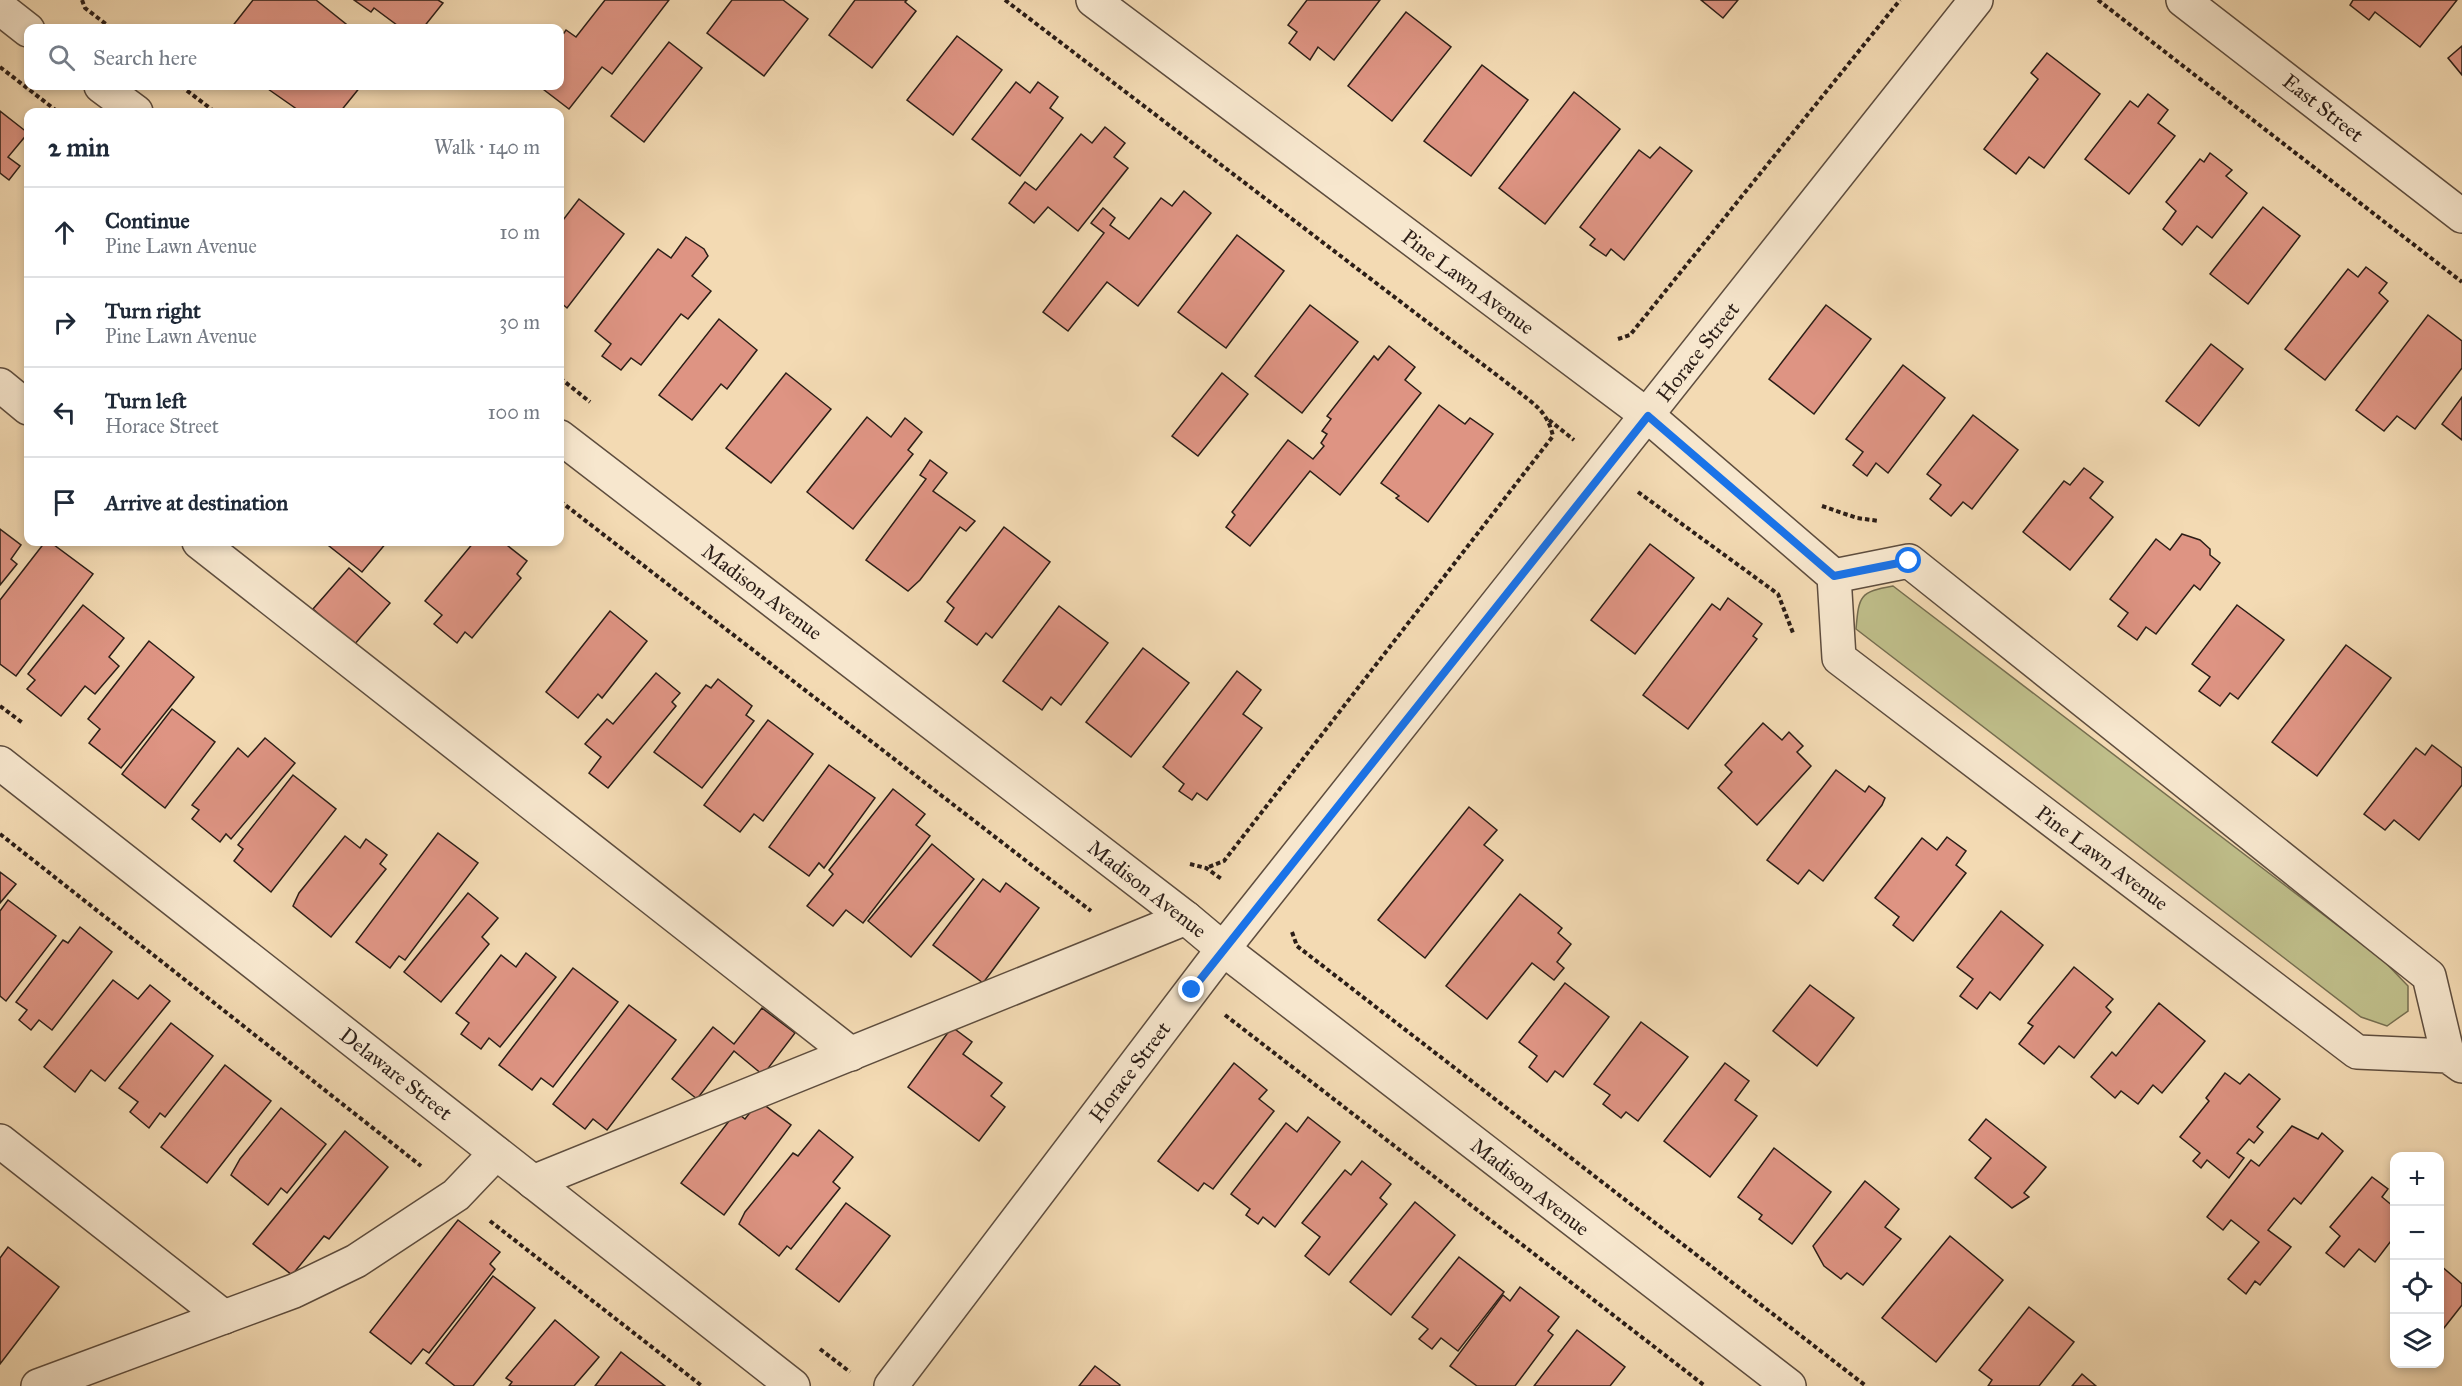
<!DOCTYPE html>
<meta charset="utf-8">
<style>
:root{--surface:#fff;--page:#f2f2f3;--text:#1f2937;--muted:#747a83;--line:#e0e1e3}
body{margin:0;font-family:"IM FELL Great Primer",serif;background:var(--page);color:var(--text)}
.controls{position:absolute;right:18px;bottom:18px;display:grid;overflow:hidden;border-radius:12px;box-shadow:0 3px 9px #0003}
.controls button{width:54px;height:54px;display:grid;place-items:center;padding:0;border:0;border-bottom:2px solid var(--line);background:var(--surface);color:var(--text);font:30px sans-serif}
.stop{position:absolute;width:18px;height:18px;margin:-14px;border:4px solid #1a73e8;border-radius:50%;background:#fff}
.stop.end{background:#1a73e8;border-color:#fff;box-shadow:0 2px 6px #0008}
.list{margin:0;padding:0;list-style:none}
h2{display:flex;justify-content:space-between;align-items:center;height:78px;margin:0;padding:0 24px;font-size:26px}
h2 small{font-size:20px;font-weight:400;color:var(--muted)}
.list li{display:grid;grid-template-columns:39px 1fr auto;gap:18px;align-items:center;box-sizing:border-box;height:90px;padding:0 24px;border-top:2px solid var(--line)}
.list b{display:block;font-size:22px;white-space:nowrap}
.list p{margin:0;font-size:20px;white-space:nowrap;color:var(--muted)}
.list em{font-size:20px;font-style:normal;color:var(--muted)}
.icon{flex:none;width:33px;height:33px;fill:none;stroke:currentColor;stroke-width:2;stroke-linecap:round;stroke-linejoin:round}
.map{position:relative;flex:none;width:2462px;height:1386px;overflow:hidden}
.search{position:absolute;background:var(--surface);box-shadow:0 3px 9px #0003;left:24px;top:24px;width:540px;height:66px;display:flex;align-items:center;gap:15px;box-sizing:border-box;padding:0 21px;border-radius:12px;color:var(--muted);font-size:22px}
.panel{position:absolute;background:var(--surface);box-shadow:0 3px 9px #0003;left:24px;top:108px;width:540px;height:438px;border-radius:12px}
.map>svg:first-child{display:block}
.green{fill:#bfbe8a;stroke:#766e50;stroke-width:1.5}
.building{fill:#de9483;stroke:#2c1e17;stroke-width:1.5}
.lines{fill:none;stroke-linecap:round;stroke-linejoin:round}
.minor-casing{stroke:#5e4d3e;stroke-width:36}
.path{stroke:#2c1e17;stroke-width:4;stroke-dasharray:4.5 3;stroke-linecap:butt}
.minor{stroke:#f7e7ce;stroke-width:33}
.route{stroke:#1a73e8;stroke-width:8}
.labels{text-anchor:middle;stroke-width:5;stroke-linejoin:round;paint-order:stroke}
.street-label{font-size:21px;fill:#2c1e17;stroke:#f7e7ce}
</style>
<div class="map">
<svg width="2462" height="1386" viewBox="0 0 2462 1386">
<rect width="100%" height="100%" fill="#f3dab3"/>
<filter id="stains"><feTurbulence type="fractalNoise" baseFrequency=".00333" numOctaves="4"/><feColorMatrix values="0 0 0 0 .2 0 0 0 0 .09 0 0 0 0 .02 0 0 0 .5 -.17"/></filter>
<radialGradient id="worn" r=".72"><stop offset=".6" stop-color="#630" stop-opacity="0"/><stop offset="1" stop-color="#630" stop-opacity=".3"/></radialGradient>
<path class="green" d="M1893 586 2384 961 2408 986V1011L2387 1026 2361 1017 1856 629C1859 596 1859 592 1893 586Z"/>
<g class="building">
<polygon points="253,0 316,0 351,28 231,28"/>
<polygon points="354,0 438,0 443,3 423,28 401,28 374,8 371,12"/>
<polygon points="605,0 669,0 612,74 602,67 569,109 539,86 560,86 560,39 566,30 576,37"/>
<polygon points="732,0 783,0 808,19 764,76 707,33"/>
<polygon points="855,0 907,0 905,2 916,11 872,68 829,35"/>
<polygon points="1307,0 1380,0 1334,60 1318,47 1310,60 1289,43 1297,32 1288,25"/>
<polygon points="1701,0 1738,0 1723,18"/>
<polygon points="2353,0 2457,0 2420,47 2375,12 2369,20 2350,5"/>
<polygon points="1406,12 1451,47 1392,121 1348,86"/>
<polygon points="957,36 1002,70 953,135 907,100"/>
<polygon points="669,42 702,68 644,142 611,116"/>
<polygon points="2462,46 2462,75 2448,58"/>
<polygon points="2047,53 2100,94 2044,168 2029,157 2016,174 1984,149 2038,79 2031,73"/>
<polygon points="1482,65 1528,100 1471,176 1424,141"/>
<polygon points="1016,82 1030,93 1038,82 1058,97 1050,108 1063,118 1020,176 972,139"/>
<polygon points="271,86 361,86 340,112 301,112 268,89"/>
<polygon points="1574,92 1620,129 1545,224 1499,188"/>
<polygon points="2148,94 2168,110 2158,123 2175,136 2129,194 2085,159 2130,101 2138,107"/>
<polygon points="0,111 28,133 8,157 20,166 9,180 0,173"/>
<polygon points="1105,127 1125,143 1114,157 1128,168 1078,231 1048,207 1034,223 1009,203 1025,182 1036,190 1081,134 1092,143"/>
<polygon points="1660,147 1692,171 1624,260 1611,249 1606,256 1590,245 1595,239 1580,227 1639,150 1650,158"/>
<polygon points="2210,153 2232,170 2226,176 2247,193 2212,238 2197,226 2182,245 2163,229 2176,211 2166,202 2200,159 2204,162"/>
<polygon points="1184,191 1211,213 1138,306 1107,282 1068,331 1043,312 1104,233 1091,223 1103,208 1115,218 1110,225 1129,239 1161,198 1172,206"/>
<polygon points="579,199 624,234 567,308 560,302 560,224"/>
<polygon points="2263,207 2300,236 2248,304 2210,274"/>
<polygon points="1237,235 1284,271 1226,348 1178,312"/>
<polygon points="686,237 704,249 708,256 692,276 711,291 688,319 681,314 641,365 631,358 621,370 602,356 611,344 595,331 658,249 671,258"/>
<polygon points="2366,267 2387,283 2379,293 2388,301 2325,380 2285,349 2348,269 2358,277"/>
<polygon points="1310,305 1358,342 1302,413 1255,376"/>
<polygon points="1826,305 1871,339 1814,414 1769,379"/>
<polygon points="2428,315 2462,341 2462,368 2415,429 2397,416 2384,431 2356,410"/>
<polygon points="719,319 757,350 727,389 721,384 692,420 659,395"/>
<polygon points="2211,344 2243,369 2199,426 2166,401"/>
<polygon points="1389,346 1415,367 1405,380 1421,393 1340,495 1310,471 1250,546 1226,527 1235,515 1232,512 1288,440 1313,459 1324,446 1321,443 1327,434 1322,431 1331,419 1327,416 1374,356 1378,360"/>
<polygon points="1903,365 1945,398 1888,473 1876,463 1867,476 1853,465 1863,452 1846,439"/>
<polygon points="786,373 831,409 771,483 726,448"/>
<polygon points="1222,373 1248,394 1198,456 1172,436"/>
<polygon points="2462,397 2462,440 2442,424"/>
<polygon points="1439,405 1465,424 1470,418 1493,434 1428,522 1396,498 1399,496 1381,483"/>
<polygon points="1973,415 2018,450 1972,509 1963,502 1951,516 1930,499 1941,485 1927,474"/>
<polygon points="867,417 891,437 905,418 922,432 908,450 913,454 853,529 807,492"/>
<polygon points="930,460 947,473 933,491 975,521 966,531 960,527 920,580 908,591 866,560 926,479 920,475"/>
<polygon points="2084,468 2103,482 2090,498 2113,517 2070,570 2023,532 2064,481 2070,485"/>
<polygon points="1004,527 1050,562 992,638 986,633 977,645 945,621 954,608 947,602"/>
<polygon points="0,529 21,545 11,559 17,564 0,585"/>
<polygon points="2182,534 2200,540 2210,549 2210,555 2220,563 2200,590 2194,585 2156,634 2146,627 2137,640 2118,626 2128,613 2110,599 2156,539 2170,550"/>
<polygon points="45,542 50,542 93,574 16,676 0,664 0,600"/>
<polygon points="324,542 387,542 362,572"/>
<polygon points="474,542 503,542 527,561 517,574 521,578 472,638 465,632 457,643 434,624 442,615 425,601"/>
<polygon points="1650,544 1694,578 1635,654 1591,620"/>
<polygon points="349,568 390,603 354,645 313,609"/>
<polygon points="1728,598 1762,624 1753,636 1757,639 1688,729 1643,695 1712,604 1720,610"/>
<polygon points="83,605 124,638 109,657 119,666 95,694 85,686 61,716 27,689 35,680 28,674"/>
<polygon points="2237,605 2284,640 2238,699 2230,693 2220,706 2199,691 2210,677 2192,664"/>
<polygon points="1059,606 1108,643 1061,705 1051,697 1042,710 1003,681"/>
<polygon points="610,611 647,641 602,698 598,694 578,718 546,692"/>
<polygon points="149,641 194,677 121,768 89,743 100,729 88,719"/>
<polygon points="2346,645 2391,678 2317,776 2272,742"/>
<polygon points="1143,648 1189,683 1131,757 1086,722"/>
<polygon points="1237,671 1261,690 1243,714 1262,728 1207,800 1197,793 1192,800 1179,791 1184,784 1163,767"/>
<polygon points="656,673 680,693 672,702 676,706 608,788 589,773 601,757 585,744 607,719 613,724"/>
<polygon points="718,679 752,706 746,715 754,721 702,788 654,752 706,685 711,688"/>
<polygon points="172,709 215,742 165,808 122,774"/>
<polygon points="768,720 813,754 763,821 754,814 740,832 704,805"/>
<polygon points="1763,723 1782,740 1789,732 1803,746 1797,752 1811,766 1757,825 1718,788 1732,772 1725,765"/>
<polygon points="265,738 295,763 231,839 226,834 220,842 192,819 199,810 192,805 238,748 248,757"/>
<polygon points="2432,745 2462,768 2462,785 2419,840 2394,820 2385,830 2364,814 2416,748 2425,755"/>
<polygon points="829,765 875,798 824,868 819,863 809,876 769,847"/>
<polygon points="1836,770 1865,792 1869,786 1885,798 1882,805 1823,881 1809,870 1798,884 1767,860"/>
<polygon points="293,775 336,809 271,892 234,861 243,849 238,845"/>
<polygon points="893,789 925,814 916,825 930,836 863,923 846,910 833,926 807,906 833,874 829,870"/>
<polygon points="1469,807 1497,830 1484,845 1503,860 1425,958 1378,920"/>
<polygon points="438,833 478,863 405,960 399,956 390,968 356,942"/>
<polygon points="345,836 360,848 366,839 387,855 380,864 386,869 331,937 293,906 299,893"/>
<polygon points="1947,837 1966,851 1956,865 1966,873 1913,941 1893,925 1899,917 1875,898 1922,838 1937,850"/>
<polygon points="932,844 974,879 911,957 868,921"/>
<polygon points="0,872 16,884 0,903"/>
<polygon points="983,879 1000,892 1006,883 1039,908 983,983 933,945"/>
<polygon points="468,893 498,918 482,937 489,944 441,1002 404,972"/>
<polygon points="1520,894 1562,928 1558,933 1571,944 1557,962 1564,968 1554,980 1532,963 1487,1019 1446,986"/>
<polygon points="8,900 56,936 6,1001 0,996 0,911"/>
<polygon points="2001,911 2043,945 2000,1000 1990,992 1977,1009 1960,996 1973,979 1957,967"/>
<polygon points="80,927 112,952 52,1030 39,1020 31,1030 19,1020 27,1010 16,1002 63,940 68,943"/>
<polygon points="526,953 556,977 500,1047 489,1038 481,1049 461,1034 469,1023 456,1013 501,955 516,967"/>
<polygon points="2074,967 2113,999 2106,1007 2111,1012 2074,1058 2059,1046 2044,1064 2019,1044 2033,1026 2028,1023"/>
<polygon points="573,968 618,1002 553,1087 541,1078 532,1090 499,1065"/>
<polygon points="113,980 138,999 150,985 170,1001 105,1081 91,1070 75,1092 44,1067"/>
<polygon points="1565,983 1609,1017 1563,1077 1555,1071 1547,1082 1529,1067 1537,1056 1519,1042"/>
<polygon points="1810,985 1854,1018 1817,1066 1773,1031"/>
<polygon points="2159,1003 2205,1041 2162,1093 2153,1085 2138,1104 2121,1091 2115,1098 2091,1077 2112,1052 2116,1056"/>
<polygon points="629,1005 676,1040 607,1130 593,1119 585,1129 553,1104"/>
<polygon points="762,1008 795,1033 763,1075 734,1051 697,1099 672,1079 713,1027 734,1044"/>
<polygon points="1641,1022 1688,1057 1638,1121 1626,1112 1621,1118 1603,1104 1610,1095 1594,1084"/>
<polygon points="171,1023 213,1056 165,1117 160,1113 149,1128 130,1112 138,1102 119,1088"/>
<polygon points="952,1027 972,1042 963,1054 1002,1083 991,1096 1005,1107 979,1141 908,1087"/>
<polygon points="1234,1063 1267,1090 1259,1099 1274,1111 1213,1189 1204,1183 1198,1191 1158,1161"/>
<polygon points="1725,1063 1749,1081 1735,1100 1757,1116 1710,1177 1664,1141"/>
<polygon points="225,1065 271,1101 207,1183 161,1147"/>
<polygon points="2225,1073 2240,1084 2249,1074 2280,1099 2257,1127 2263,1132 2254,1143 2249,1139 2237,1153 2244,1158 2229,1178 2207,1160 2201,1168 2193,1161 2200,1153 2180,1137 2209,1101 2206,1098"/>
<polygon points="759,1101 791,1125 724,1215 681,1183 736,1112 745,1119"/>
<polygon points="281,1108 326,1144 287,1193 281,1188 268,1205 231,1175 240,1159"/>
<polygon points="1308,1117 1340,1142 1275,1227 1263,1217 1258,1224 1246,1215 1250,1209 1231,1194 1286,1123 1297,1132"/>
<polygon points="1986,1119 2046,1167 2024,1193 2029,1197 2012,1208 1975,1178 1991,1158 1969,1140"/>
<polygon points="2292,1126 2318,1139 2322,1133 2343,1151 2301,1204 2294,1198 2268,1230 2291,1247 2260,1285 2255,1281 2246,1294 2228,1279 2259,1242 2231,1220 2223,1230 2207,1217 2251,1160 2259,1166"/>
<polygon points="819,1130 853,1157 833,1182 840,1188 791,1249 787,1246 779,1256 739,1224 745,1212 793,1153 798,1156"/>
<polygon points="345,1131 388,1167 329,1239 324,1236 292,1275 253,1244"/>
<polygon points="1774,1148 1831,1192 1792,1244 1759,1219 1762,1215 1738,1197"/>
<polygon points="1362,1161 1391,1184 1380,1198 1387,1204 1329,1275 1305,1256 1320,1237 1302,1223 1345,1170 1351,1175"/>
<polygon points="2372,1177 2388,1189 2382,1197 2394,1207 2394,1237 2375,1262 2359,1249 2344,1267 2326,1253 2340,1236 2330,1227"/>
<polygon points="1865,1181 1899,1209 1885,1227 1901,1239 1863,1285 1847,1273 1841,1279 1824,1266 1813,1246"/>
<polygon points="1415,1202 1455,1235 1391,1315 1350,1282"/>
<polygon points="846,1203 890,1236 839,1302 796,1269"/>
<polygon points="458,1220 500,1252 490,1264 495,1269 429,1353 423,1349 411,1364 370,1332"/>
<polygon points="1950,1236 2003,1280 1936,1362 1882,1318"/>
<polygon points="8,1247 59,1287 0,1364 0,1258"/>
<polygon points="1459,1257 1504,1292 1458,1351 1441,1338 1432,1349 1419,1339 1428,1329 1412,1317"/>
<polygon points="2440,1265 2462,1284 2462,1305 2440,1333"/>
<polygon points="493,1276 535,1308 473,1386 455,1386 426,1363"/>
<polygon points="1520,1287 1559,1317 1548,1331 1553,1335 1515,1386 1477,1386 1450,1366 1503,1295 1510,1301"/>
<polygon points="2029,1307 2074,1342 2039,1386 1988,1386 1992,1380 1979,1370"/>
<polygon points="555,1320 599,1357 574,1386 509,1386 512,1382 506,1378"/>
<polygon points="1577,1330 1625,1367 1610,1386 1534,1386"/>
<polygon points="621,1352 665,1386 595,1386"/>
<polygon points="1095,1366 1120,1385 1119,1386 1079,1386"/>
<polygon points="2082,1374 2096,1386 2072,1386"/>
</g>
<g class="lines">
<g class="minor-casing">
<g id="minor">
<polyline points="1093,0 1648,416 1834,576 1839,658 2357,1052 2448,1056 2462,1066"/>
<polyline points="2183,0 2462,216"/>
<polyline points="0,8 28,30"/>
<polyline points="101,86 136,112"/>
<polyline points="0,385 28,408"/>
<polyline points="560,437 1186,918 1223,949 1789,1386"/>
<polyline points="199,542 851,1054"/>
<polyline points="1834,576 1909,561 2429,976 2448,1056"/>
<polyline points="0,763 793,1386"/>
<polyline points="0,1141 224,1317"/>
<polyline points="533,1182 1186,918"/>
<polyline points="38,1386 294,1291 356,1261 456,1195 496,1153"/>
<polyline points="891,1386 1223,949 1976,0"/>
</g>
</g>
<g class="path">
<polyline points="82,0 85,8 111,28"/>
<path d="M1005 0 1515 389C1535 405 1547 411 1553 436L1224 861 1206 868"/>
<polyline points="2098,0 2462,282"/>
<polyline points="0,67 58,112"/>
<polyline points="181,86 215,112"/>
<polyline points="1618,339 1630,335 1900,0"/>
<polyline points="560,378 590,402"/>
<polyline points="1549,420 1574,440"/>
<polyline points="1638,492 1778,594 1793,633"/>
<polyline points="560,501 1091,911"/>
<polyline points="1822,506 1857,518 1879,521"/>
<polyline points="0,706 24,724"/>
<polyline points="0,834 421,1166"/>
<polyline points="1190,864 1206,868 1223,880"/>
<polyline points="1292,932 1297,946 1866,1386"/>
<polyline points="1225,1015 1705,1386"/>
<polyline points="490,1221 702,1386"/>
<polyline points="820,1349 850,1372"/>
</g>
<use href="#minor" class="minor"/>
</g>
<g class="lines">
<polyline class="route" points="1192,990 1648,416 1834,576 1909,561"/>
</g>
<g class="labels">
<g class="street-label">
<text transform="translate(2323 108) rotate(38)" y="7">East Street</text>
<text transform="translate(1468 282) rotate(37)" y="7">Pine Lawn Avenue</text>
<text transform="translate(1698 352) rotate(-52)" y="7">Horace Street</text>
<text transform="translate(762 592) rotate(37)" y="7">Madison Avenue</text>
<text transform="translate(2102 858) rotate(37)" y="7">Pine Lawn Avenue</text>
<text transform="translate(1147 889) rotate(38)" y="7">Madison Avenue</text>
<text transform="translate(1130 1072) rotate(-53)" y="7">Horace Street</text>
<text transform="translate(396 1074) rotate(38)" y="7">Delaware Street</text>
<text transform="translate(1530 1187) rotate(38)" y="7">Madison Avenue</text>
</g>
</g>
<rect width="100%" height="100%" filter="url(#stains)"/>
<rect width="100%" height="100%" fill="url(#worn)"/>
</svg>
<div class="controls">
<button>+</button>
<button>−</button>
<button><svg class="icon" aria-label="locate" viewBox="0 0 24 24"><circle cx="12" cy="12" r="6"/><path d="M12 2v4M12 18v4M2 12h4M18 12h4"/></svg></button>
<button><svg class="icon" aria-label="layers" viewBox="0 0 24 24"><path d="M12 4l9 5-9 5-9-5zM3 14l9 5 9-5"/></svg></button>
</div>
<div class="stop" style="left:1909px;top:561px"></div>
<div class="stop end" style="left:1192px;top:990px"></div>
<div class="search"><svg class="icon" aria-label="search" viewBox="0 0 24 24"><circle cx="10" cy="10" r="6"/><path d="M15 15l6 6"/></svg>Search here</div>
<section class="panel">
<h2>2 min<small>Walk · 140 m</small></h2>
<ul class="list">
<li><svg class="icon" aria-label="ahead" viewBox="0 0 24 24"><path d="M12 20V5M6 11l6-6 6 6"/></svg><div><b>Continue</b><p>Pine Lawn Avenue</p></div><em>10 m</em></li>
<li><svg class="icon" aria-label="right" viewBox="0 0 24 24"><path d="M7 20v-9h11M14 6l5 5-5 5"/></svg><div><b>Turn right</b><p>Pine Lawn Avenue</p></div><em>30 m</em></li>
<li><svg class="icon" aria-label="left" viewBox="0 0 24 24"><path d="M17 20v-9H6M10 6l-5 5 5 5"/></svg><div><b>Turn left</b><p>Horace Street</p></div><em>100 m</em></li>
<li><svg class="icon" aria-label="arrive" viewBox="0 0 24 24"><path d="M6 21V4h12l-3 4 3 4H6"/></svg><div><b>Arrive at destination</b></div></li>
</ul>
</section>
</div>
